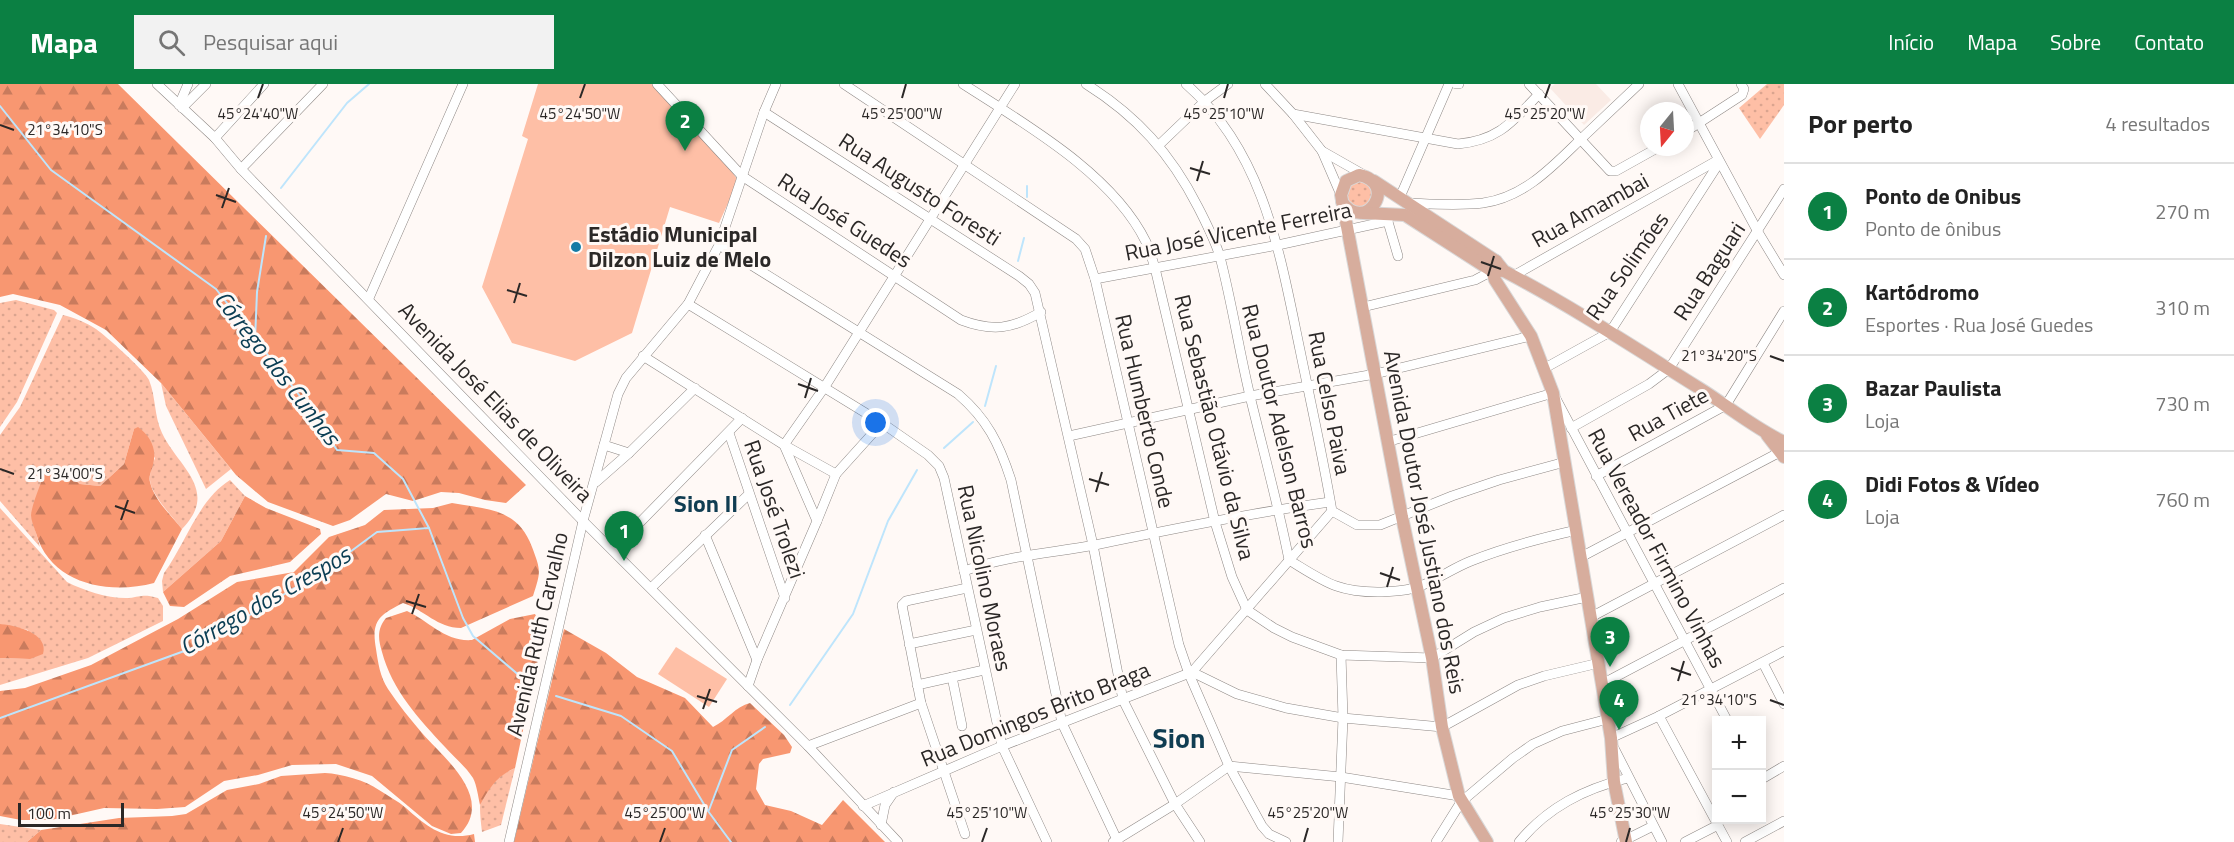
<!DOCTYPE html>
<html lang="pt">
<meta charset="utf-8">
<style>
:root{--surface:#fff;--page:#f2f2f2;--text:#222;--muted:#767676;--line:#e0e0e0;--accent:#0b8043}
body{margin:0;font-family:"Titillium Web",sans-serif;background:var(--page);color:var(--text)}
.controls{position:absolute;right:18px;bottom:18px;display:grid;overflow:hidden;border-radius:0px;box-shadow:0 3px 15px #0003}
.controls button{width:54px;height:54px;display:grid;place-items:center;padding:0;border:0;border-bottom:2px solid var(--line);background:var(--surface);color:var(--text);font:30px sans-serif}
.compass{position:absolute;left:1640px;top:18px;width:54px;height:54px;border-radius:50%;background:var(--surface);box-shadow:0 3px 15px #0003;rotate:198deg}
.scale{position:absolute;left:18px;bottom:15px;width:106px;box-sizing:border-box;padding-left:6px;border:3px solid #2b2827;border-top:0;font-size:16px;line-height:21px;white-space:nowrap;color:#2b2827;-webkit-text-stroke:4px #fff9f6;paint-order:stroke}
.you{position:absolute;left:876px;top:339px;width:21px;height:21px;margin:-15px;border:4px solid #fff;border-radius:50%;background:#1a73e8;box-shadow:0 0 0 9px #1a73e833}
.badge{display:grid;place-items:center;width:39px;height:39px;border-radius:50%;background:var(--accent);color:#fff;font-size:20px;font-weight:700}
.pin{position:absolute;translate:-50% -50px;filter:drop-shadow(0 2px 3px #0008)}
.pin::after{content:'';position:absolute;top:32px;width:21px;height:18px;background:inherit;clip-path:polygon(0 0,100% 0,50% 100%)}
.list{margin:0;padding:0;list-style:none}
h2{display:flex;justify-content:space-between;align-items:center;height:78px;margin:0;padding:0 24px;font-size:26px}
h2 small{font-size:20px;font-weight:400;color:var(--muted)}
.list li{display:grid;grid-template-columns:39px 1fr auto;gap:18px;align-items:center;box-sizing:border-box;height:96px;padding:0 24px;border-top:2px solid var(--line)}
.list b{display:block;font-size:22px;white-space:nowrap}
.list p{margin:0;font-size:20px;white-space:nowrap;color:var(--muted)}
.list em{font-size:20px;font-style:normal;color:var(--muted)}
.icon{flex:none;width:33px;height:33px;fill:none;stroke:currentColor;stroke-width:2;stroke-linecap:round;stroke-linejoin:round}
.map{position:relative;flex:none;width:1784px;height:758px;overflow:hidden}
header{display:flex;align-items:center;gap:36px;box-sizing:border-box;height:84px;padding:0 30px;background:var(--accent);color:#fff}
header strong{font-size:28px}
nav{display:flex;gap:33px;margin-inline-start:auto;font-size:21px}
.search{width:420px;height:54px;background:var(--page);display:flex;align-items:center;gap:15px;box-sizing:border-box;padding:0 21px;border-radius:0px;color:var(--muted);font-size:22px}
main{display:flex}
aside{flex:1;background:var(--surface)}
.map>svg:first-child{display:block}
.built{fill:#faebe5}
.grass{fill:url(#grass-dots)}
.forest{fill:url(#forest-firs)}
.pitch{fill:#febfa6}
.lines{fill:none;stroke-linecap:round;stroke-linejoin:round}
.stream{stroke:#bee5fc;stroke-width:2}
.minor-casing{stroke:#8e8885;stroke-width:10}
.major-casing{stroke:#d9d8d8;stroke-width:14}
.minor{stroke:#fff;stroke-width:9}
.major{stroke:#d7ad9d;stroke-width:12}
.ticks{fill:none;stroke:#2b2827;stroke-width:2}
.poi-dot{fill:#147ba6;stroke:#fff9f6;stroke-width:2}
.labels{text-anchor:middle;stroke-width:6;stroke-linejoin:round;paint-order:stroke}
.street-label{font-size:22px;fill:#2b2827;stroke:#fff9f6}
.poi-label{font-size:22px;font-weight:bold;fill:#2b2827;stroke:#fff9f6;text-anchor:start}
.water-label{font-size:24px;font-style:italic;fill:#0b3d53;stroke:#fff9f6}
.neighbourhood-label{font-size:24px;font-weight:bold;fill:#103d52;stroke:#fff9f6}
.district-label{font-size:28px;font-weight:bold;fill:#103d52;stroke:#fff9f6}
.ticks-label{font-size:15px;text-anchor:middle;fill:#2b2827;stroke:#fff9f6;stroke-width:6;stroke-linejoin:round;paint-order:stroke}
</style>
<header>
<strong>Mapa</strong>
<div class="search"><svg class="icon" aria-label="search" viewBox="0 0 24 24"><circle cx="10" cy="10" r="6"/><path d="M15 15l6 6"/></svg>Pesquisar aqui</div>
<nav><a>Início</a><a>Mapa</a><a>Sobre</a><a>Contato</a></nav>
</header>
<main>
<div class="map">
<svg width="1784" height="758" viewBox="0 0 1784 758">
<defs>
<pattern id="grass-dots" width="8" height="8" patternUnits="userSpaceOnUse" patternTransform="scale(1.5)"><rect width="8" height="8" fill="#febfa6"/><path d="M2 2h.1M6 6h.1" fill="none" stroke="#daa48f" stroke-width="1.8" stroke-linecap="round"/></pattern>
<pattern id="forest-firs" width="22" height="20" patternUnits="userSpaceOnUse" patternTransform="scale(1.5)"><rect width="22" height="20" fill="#f89771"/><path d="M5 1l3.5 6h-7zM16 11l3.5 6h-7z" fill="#c97b5d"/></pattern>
</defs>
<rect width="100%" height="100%" fill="#fff9f6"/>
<polygon class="built" points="1555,0 1596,0 1611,16 1584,41 1550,4"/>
<g class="grass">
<polygon points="1767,0 1784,0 1784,21 1760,55 1739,24"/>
<polygon points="1363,94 1376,112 1362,125 1349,120 1345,112 1349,99"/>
<polygon points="16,216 54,226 57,229 17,318 0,343 0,219"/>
<path d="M63 231C73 233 87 239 96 245 106 252 145 287 149 296 156 313 154 332 162 349 178 383 220 406 182 445 173 433 148 408 150 393 150 387 153 380 155 374L134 345 124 380 100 402 80 400 59 383 31 431 40 463 0 417V351L20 323Z"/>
<polygon points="161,299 231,385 206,405 166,322"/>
<path d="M230 396 245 412 221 457 163 508 162 497 164 489C186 459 198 416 230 396Z"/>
<path d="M0 424 67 498C85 507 109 515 129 514 142 512 144 510 158 514L163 522V537L88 574 0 601V574L30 575 28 546 0 540Z"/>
<path d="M515 684 501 741 482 748C481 740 480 731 480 723 481 705 500 691 515 684Z"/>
<polygon points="0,740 41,746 27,758 0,758"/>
</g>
<g class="forest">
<polygon points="0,0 118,0 526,401 506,419 485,416 459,409 441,408 413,417 386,410 350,436 333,442 268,418 236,391 161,299 106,246 60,221 13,210 0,213"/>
<path d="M138 343C148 350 156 362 154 375 154 383 148 390 150 398 154 416 171 431 182 445L154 499C108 511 50 500 36 449 34 443 31 436 31 431 32 419 43 395 47 382L59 383 80 400 100 402 124 380 134 345Z"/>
<polygon points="245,412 266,424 320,445 321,450 290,478 230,492 184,523 170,522 163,508 221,457"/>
<path d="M452 419C488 425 518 425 532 463 541 487 541 487 533 512L461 544C437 544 425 526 403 519 379 531 371 537 376 565 378 578 380 593 388 605 398 620 410 635 422 649 444 674 494 713 461 749L451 750 432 742 372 692 336 680 292 681 258 691 224 697 185 723 157 725 104 724 51 736H21L0 732V607L25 604 91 581 178 535 237 498 294 488 329 453 365 441 384 426 433 424Z"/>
<path d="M407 527C429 537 445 558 472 556L510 535 535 530 544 547 515 684C497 692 489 704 480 721 478 712 477 702 473 694 466 683 454 673 445 663 419 635 392 606 382 568 378 555 377 545 386 534Z"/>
<path d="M0 540C15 541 49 549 43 570L30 575 0 574Z"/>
<path d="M564 545 606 569 637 593 685 614 713 643C726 637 736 622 750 619L784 651 792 663 790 669 763 675 759 680 756 705 765 721 791 727 822 741 843 716 885 758H514Z"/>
<path d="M325 689C342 690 365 696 379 706 388 712 398 717 406 724 426 742 445 758 474 750L475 758H27L41 746 119 734 172 732 186 730 227 706 259 700 281 692Z"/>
</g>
<g class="pitch">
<polygon points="538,0 652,0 726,79 737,95 735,104 719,139 670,123 632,249 575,277 512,259 482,203 528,55 522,52"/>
<polygon points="676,563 727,595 709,623 658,590"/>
</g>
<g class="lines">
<g class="stream">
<polyline points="0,22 51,86 216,205 303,316 337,366 374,369 403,395 429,444 463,534 473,552 528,599"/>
<polyline points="1027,102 1027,113"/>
<polyline points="281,104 347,19 369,0"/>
<polyline points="1018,177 1024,154"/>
<polyline points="255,256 257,208 266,152"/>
<polyline points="985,322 996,282"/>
<polyline points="944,364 973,338"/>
<polyline points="556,612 621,632 672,667 708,727 731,758"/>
<polyline points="790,621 853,530 888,437 917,386"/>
<polyline points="0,634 198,562 331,482 377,448 429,444"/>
<polyline points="709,726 732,666 765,643"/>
</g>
<g class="minor-casing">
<g id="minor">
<polyline points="157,0 215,54 241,85 583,437 808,662 898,758"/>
<path d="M657 0 742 92 961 236C993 248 1012 245 1041 228"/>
<polyline points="844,0 1076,155 1085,165 1095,195 1179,561 1189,590 1229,682 1262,742 1269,750 1286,758"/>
<path d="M963 0C1025 40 1113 90 1146 158 1150 166 1152 175 1155 184L1215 438 1232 493 1247 526 1274 544 1292 553 1341 571 1432 574 1474 548 1504 534 1540 523 1587 513"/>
<path d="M1086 0C1137 32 1171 70 1198 123 1206 139 1215 156 1220 173 1232 219 1239 266 1250 312 1263 366 1278 420 1289 476 1325 498 1338 509 1382 508 1394 507 1407 507 1418 503 1437 496 1453 484 1471 477 1506 463 1541 454 1577 446"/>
<path d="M1186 0C1264 68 1280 170 1300 266 1311 320 1323 373 1332 427L1357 441H1380L1452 412 1499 396 1565 378"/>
<polyline points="1265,0 1293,30 1322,67 1366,92"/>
<polyline points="1456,0 1459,0"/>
<polyline points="1529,0 1610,87 1616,87 1659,63"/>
<polyline points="1678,0 1758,148 1784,191"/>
<polyline points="179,21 188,0"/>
<polyline points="182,24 206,0"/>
<polyline points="764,28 1019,192 1029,200 1035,209 1093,461 1123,616 1175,720 1200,758"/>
<path d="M1293 30 1458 60C1499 56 1512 38 1539 10"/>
<polyline points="1685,48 1742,11 1744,5 1741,0"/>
<polyline points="215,54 264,0"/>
<polyline points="1159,61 1205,17 1228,0"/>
<polyline points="1322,67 1341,111"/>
<polyline points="241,85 323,0"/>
<polyline points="1400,113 1449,0"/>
<path d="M1409 119C1433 120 1458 122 1483 119 1525 113 1553 82 1582 54 1601 36 1620 18 1639 0"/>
<polyline points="1386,131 1398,172"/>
<path d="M719 161 958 310C987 335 999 359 1011 396L1062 639 1118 758"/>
<polyline points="1513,192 1718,76"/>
<polyline points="1095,195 1278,161 1388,137"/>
<polyline points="369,214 463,0"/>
<polyline points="688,220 882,339 928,371 939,382 944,394 1002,662 1047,758"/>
<polyline points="1363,223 1475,196 1492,187"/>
<polyline points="643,272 784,361 836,390"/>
<polyline points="1545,284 1610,248 1719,79"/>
<polyline points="1571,344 1649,300 1669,285 1784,105"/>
<polyline points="729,349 785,514"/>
<polyline points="1069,352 1250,312 1375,290 1531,252"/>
<polyline points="1387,358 1553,309 1727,636"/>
<polyline points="604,361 629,369"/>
<polyline points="1596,392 1726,321 1784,227"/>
<polyline points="596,398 629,369 695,304"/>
<polyline points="817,437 836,390 882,339"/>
<polyline points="705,451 757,576"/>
<polyline points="613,466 742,334"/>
<polyline points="1581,473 1780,368"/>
<path d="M964 487C1005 472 1051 469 1095 461 1173 445 1251 429 1330 418"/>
<polyline points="651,504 749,410"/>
<polyline points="1591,533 1784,431"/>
<polyline points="909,560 976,546"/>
<polyline points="1763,579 1784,620"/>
<polyline points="1192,588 1237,610 1286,624 1343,634 1442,643 1518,601 1544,592 1599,579"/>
<polyline points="952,593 962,642"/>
<polyline points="1602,600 1784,504"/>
<polyline points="917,601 984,586"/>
<polyline points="748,602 757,576 817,437 784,361 824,304 1015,0"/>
<polyline points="1659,632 1727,758"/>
<polyline points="1611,654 1659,632 1784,567"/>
<polyline points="808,662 921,619"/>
<polyline points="1614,664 1662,758"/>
<polyline points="1762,695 1784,682"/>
<polyline points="863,722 1002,662 1192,588 1332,427"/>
<polyline points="881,741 885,721 894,708"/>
<polyline points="965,750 921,619 902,521 906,517 967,504"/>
<polyline points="509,758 583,437 618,310 626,294 688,220 719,161 764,28 776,0"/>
<polyline points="1113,758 1175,720 1229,682 1341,693 1459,712"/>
<polyline points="1338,758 1343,634 1341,571"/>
<polyline points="1436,758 1461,718 1513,674 1533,660 1562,647 1608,635"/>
<path d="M1519 758C1548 723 1584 705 1628 694"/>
<polyline points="1621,758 1653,742"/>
<polyline points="1685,758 1718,741"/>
<polyline points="1745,758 1784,737"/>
</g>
</g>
<g class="major-casing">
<g id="major">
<path d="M1374 97 1496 177 1504 187C1571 222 1635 264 1699 304 1728 322 1754 344 1784 358"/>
<path d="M1342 118C1366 151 1399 99 1359 91L1346 97 1341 111 1402 433 1432 574 1442 643 1459 712 1487 758"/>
<polyline points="1363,129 1405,131 1492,187 1500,187"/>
<polyline points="1496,177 1492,187 1495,196 1531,252 1553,309 1611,654 1614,698 1626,758"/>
<polyline points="1767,351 1784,373"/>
</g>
</g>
<use href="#minor" class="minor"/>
<use href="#major" class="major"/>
</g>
<path class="ticks" d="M258 14 263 0M580 14 585 0M902 14 906 0M1224 14 1228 0M1545 14 1550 0M0 41 14 46M1190 84 1210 90M1197 97 1203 77M216 111 236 118M222 124 229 104M1481 178 1501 185M1488 192 1494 172M507 206 527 212M514 219 520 199M1770 272 1784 277M798 300 818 307M805 314 811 294M0 385 14 390M1089 395 1109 401M1096 408 1102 388M115 422 135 429M121 436 128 416M1380 489 1400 496M1387 503 1393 483M406 517 426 523M412 530 419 510M1671 584 1691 591M1678 597 1684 577M697 612 717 618M1770 616 1784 621M703 625 710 605M338 758 343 744M660 758 665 744M982 758 987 744M1304 758 1308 744M1626 758 1630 744"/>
<circle class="poi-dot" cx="576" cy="163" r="6"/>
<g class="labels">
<g class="street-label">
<text transform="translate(920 105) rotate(33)" y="8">Rua Augusto Foresti</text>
<text transform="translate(1590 126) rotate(-29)" y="8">Rua Amambai</text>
<text transform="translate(845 136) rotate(33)" y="8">Rua José Guedes</text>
<text transform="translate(1238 147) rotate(-11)" y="8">Rua José Vicente Ferreira</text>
<text transform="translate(1627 182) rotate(-55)" y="8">Rua Solimões</text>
<text transform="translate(1709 187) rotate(-57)" y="8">Rua Baguari</text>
<text transform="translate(496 318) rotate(46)" y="8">Avenida José Elias de Oliveira</text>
<text transform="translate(1330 319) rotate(79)" y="8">Rua Celso Paiva</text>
<text transform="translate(1145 327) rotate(77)" y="8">Rua Humberto Conde</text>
<text transform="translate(1668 330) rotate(-29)" y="8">Rua Tiete</text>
<text transform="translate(1280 342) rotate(76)" y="8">Rua Doutor Adelson Barros</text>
<text transform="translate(1215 343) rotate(76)" y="8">Rua Sebastião Otávio da Silva</text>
<text transform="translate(775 425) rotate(71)" y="8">Rua José Trolezi</text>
<text transform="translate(1425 438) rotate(79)" y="8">Avenida Doutor José Justiano dos Reis</text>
<text transform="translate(1657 464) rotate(62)" y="8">Rua Vereador Firmino Vinhas</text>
<text transform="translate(985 494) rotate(78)" y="8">Rua Nicolino Moraes</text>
<text transform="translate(537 550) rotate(-77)" y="8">Avenida Ruth Carvalho</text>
<text transform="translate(1035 630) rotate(-22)" y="8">Rua Domingos Brito Braga</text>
</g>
<g class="poi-label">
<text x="588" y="158">Estádio Municipal<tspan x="588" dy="25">Dilzon Luiz de Melo</tspan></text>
</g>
<g class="water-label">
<text transform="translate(277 284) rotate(52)" y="8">Córrego dos Cunhas</text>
<text transform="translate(265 517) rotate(-30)" y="8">Córrego dos Crespos</text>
</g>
<g class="neighbourhood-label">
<text x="706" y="428">Sion II</text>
</g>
<g class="district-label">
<text x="1179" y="664">Sion</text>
</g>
</g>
<g class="ticks-label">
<text x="258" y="35">45°24'40"W</text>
<text x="580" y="35">45°24'50"W</text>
<text x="902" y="35">45°25'00"W</text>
<text x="1224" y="35">45°25'10"W</text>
<text x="1545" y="35">45°25'20"W</text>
<text x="65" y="51">21°34'10"S</text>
<text x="1719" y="277">21°34'20"S</text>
<text x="65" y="395">21°34'00"S</text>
<text x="1719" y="621">21°34'10"S</text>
<text x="343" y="734">45°24'50"W</text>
<text x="665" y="734">45°25'00"W</text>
<text x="987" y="734">45°25'10"W</text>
<text x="1308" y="734">45°25'20"W</text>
<text x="1630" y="734">45°25'30"W</text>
</g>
</svg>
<div class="controls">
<button>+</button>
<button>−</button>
</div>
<svg class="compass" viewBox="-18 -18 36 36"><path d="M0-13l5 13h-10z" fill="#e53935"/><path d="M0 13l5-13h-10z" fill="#767676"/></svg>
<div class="scale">100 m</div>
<div class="you"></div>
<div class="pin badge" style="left:624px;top:477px">1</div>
<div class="pin badge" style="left:685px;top:67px">2</div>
<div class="pin badge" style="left:1610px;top:583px">3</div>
<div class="pin badge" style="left:1619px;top:646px">4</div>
</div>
<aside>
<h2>Por perto<small>4 resultados</small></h2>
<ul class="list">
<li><span class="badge">1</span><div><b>Ponto de Onibus</b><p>Ponto de ônibus</p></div><em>270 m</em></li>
<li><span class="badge">2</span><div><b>Kartódromo</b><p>Esportes · Rua José Guedes</p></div><em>310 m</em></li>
<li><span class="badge">3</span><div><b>Bazar Paulista</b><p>Loja</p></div><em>730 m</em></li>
<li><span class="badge">4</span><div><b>Didi Fotos &amp; Vídeo</b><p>Loja</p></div><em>760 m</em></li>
</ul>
</aside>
</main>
